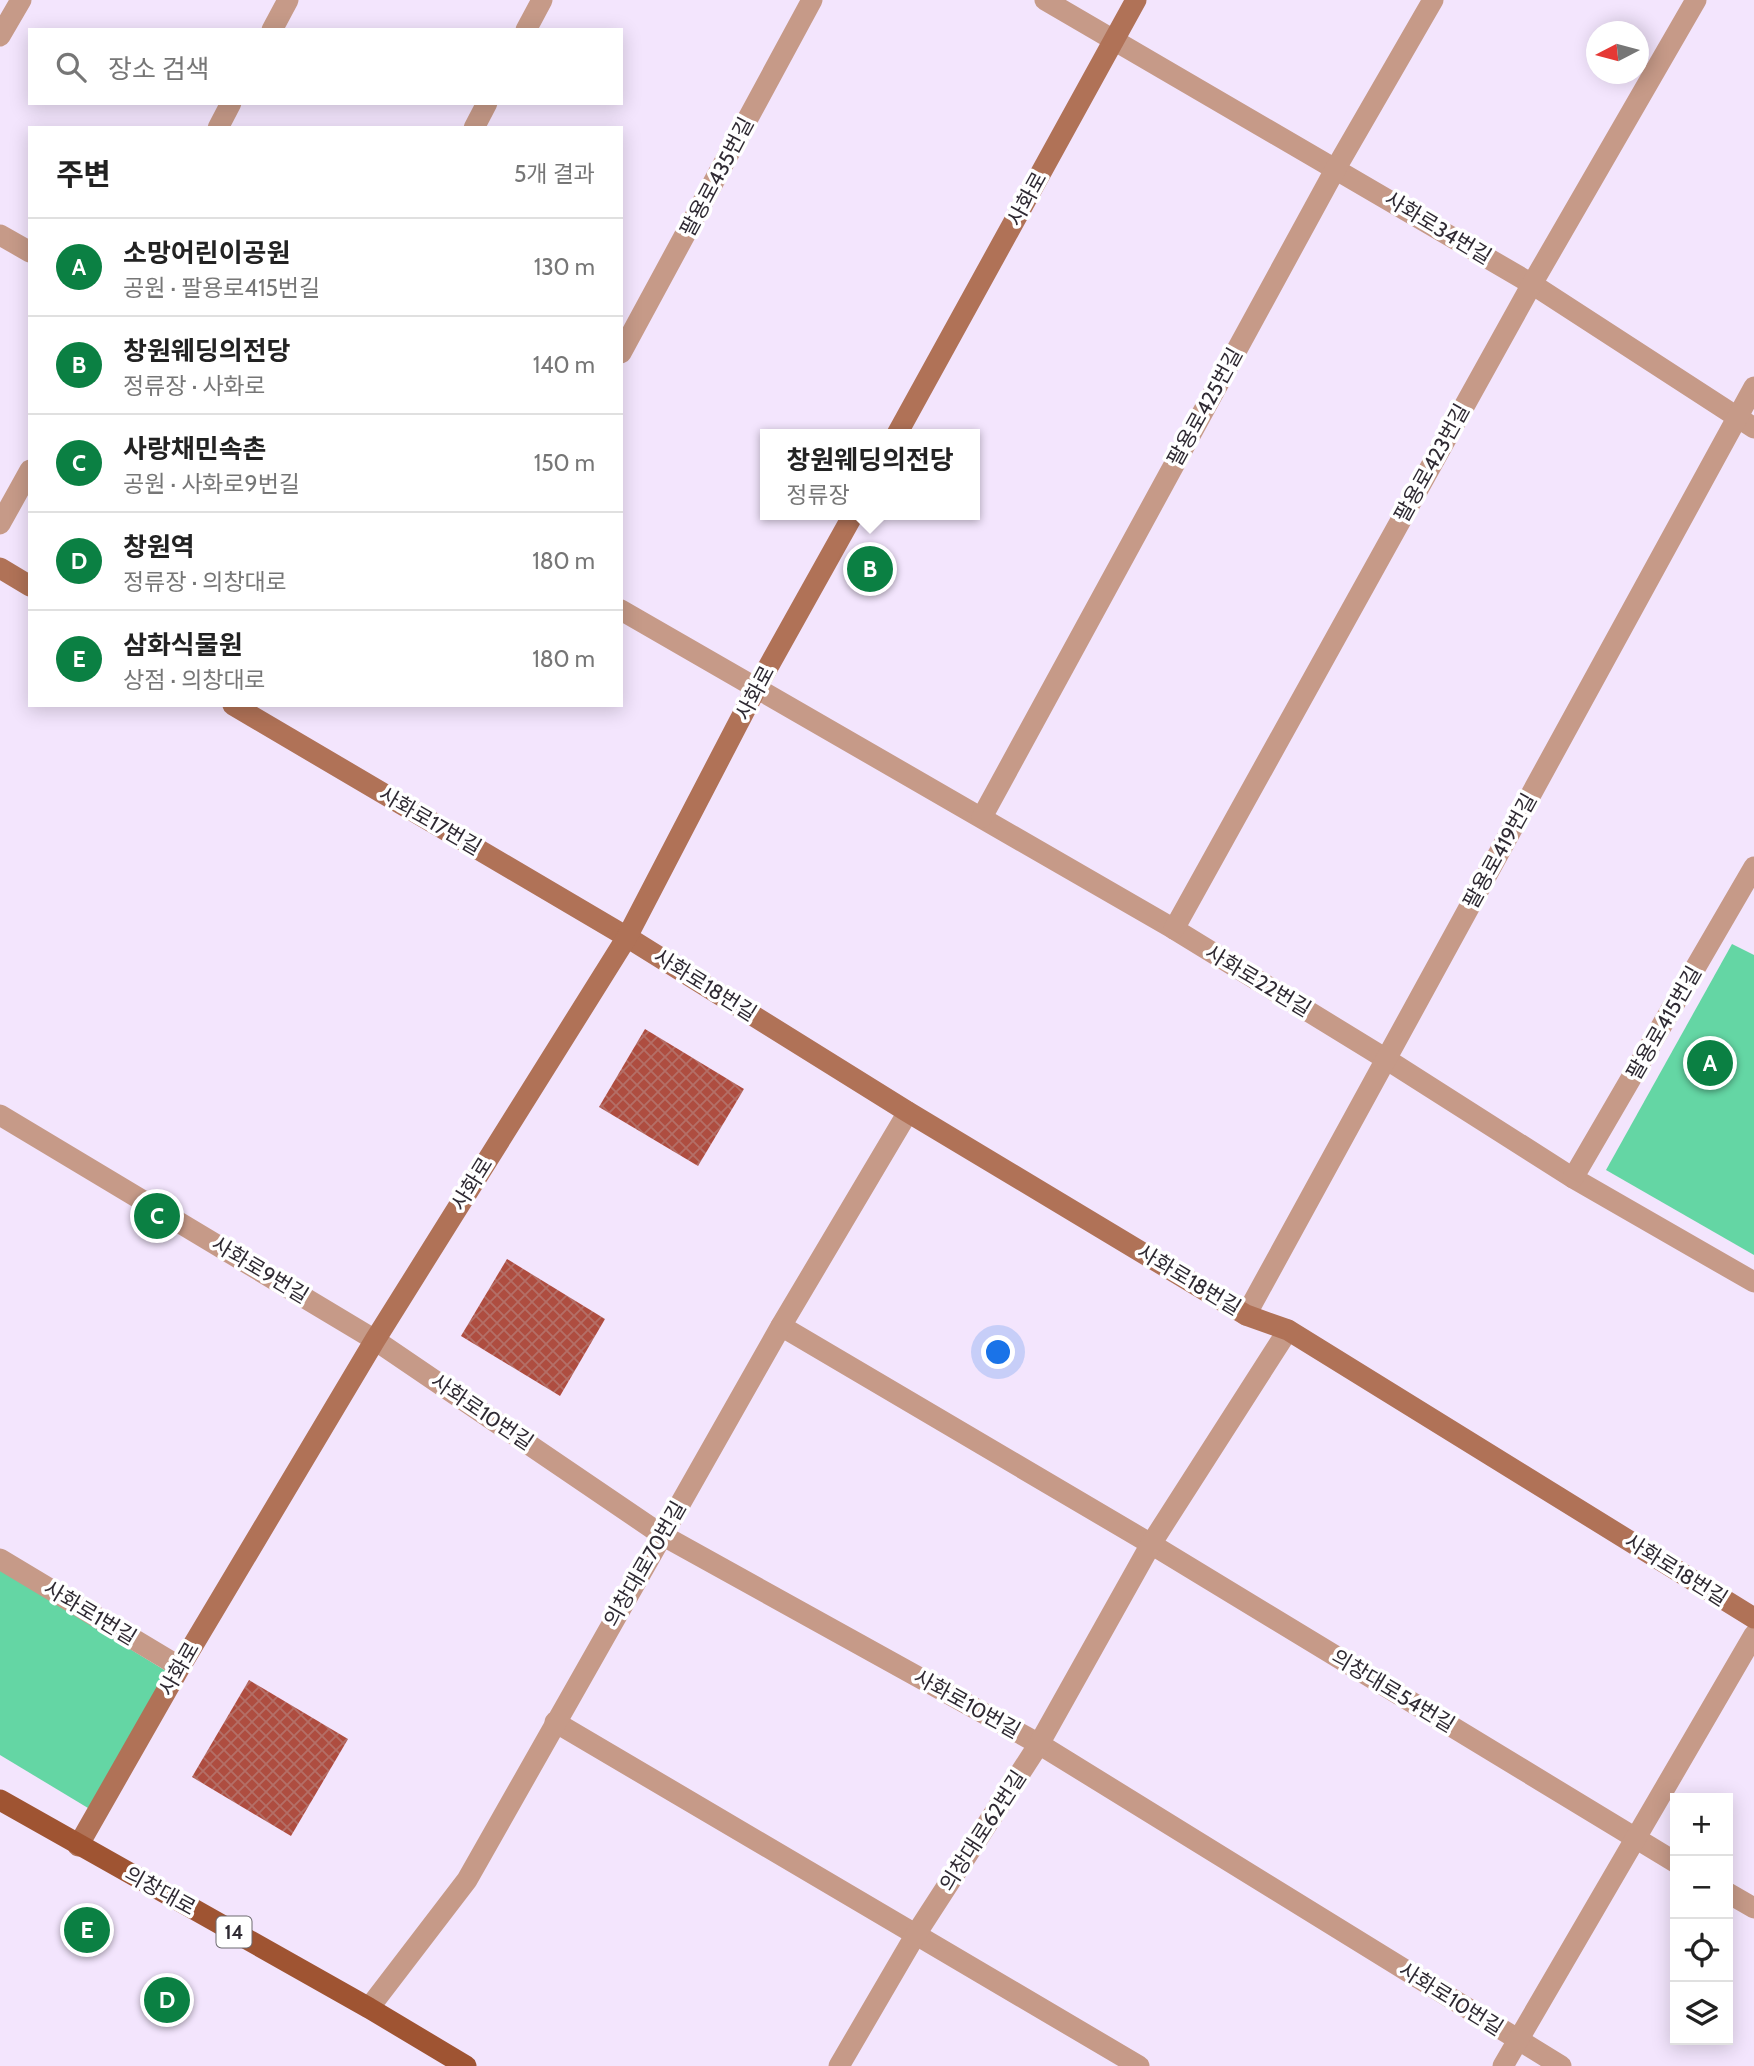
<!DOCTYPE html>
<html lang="ko">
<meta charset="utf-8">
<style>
:root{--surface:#fff;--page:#f2f2f2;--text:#222;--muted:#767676;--line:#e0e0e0;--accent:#0b8043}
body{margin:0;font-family:Cabin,"Noto Sans KR",sans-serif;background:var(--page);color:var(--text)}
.controls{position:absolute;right:21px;bottom:21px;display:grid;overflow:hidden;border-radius:0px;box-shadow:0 4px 18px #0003}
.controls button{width:63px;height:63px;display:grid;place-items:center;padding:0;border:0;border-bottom:2px solid var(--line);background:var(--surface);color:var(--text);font:35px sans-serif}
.compass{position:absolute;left:1586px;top:21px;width:63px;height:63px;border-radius:50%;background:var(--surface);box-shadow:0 4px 18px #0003;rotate:264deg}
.you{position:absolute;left:999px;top:1353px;width:24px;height:24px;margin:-18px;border:5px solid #fff;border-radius:50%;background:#1a73e8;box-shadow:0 0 0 10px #1a73e833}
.badge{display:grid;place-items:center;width:46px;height:46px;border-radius:50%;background:var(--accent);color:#fff;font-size:23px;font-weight:700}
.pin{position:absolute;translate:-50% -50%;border:4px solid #fff;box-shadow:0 2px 7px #0006}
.popup{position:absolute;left:760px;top:429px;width:220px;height:91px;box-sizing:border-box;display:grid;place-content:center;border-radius:0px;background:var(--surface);filter:drop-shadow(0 2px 5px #0005);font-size:23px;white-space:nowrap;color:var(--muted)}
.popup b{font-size:26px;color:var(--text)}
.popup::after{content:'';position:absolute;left:50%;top:100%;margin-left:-14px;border:14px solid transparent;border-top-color:var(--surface)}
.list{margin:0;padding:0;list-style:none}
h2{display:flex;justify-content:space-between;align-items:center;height:91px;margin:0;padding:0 28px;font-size:30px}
h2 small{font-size:23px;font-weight:400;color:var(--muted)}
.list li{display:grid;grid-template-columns:46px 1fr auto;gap:21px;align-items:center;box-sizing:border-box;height:98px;padding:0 28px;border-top:2px solid var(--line)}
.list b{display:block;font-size:26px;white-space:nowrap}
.list p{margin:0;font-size:23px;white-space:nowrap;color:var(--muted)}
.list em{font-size:23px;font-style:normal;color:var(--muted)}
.icon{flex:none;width:38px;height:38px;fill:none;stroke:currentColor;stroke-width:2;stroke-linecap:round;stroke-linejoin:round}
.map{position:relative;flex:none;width:1754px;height:2066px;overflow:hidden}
.search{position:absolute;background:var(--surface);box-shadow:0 4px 18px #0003;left:28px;top:28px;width:595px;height:77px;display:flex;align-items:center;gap:18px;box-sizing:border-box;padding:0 24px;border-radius:0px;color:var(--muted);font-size:26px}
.panel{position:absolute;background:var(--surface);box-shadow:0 4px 18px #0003;left:28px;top:126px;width:595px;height:581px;border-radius:0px}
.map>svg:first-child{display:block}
.green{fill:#64d6a4}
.building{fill:url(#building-cross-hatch)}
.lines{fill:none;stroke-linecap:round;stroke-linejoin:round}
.street{stroke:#c69a88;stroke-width:21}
.secondary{stroke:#b07257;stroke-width:21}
.primary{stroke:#9f5432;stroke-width:21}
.labels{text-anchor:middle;stroke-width:7;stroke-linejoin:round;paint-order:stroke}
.shield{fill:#fff;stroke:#6d6a70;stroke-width:2}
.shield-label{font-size:19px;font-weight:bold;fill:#2f2a33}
.street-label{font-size:21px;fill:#2f2a33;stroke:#fff}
</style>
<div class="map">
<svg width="1754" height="2066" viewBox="0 0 1754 2066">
<defs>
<pattern id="building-cross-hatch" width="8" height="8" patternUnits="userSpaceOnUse" patternTransform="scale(1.75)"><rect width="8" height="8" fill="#ae4d40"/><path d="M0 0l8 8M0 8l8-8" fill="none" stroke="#b46f67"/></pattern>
</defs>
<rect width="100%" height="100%" fill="#f3e5fd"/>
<g class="green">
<polygon points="1732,944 1754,955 1754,1255 1606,1170"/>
<polygon points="0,1570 176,1677 93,1811 0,1755"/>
</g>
<g class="building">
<polygon points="645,1029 744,1089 698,1166 599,1107"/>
<polygon points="507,1259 605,1319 560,1396 461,1336"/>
<polygon points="249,1680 348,1739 291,1836 192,1777"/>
</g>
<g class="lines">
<g class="street">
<polyline points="1045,0 1532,284 1754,428"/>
<polyline points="272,30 288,0"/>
<polyline points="526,30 542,0"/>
<polyline points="0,36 21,0"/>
<polyline points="218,128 231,103"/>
<polyline points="474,128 487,103"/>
<polyline points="0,235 30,252"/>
<polyline points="621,353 812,0"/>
<polyline points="0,524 30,470"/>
<polyline points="621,610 1174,929 1386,1059 1573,1178 1754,1282"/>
<polyline points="982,817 1336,168 1433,0"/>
<polyline points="1174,929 1532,284 1696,0"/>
<polyline points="0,1115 375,1340 662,1535 1039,1744 1561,2066"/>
<polyline points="1573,1178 1754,867"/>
<polyline points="1246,1315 1754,387"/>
<polyline points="781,1326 1151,1544 1675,1862"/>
<polyline points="0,1559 180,1667"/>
<polyline points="555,1722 1139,2066"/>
<polyline points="1728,1893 1754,1908"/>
<polyline points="369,2008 467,1880 781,1326 908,1112"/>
<polyline points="839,2066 916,1934 1039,1744 1151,1544 1288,1330"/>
<polyline points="1503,2066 1754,1635"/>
</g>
<g class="secondary">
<polyline points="897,434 1136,0"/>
<polyline points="0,568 30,586"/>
<polyline points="233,705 627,937 908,1112 1246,1315 1288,1330 1754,1618"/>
<polyline points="78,1846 180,1667 375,1340 627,937 757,687 853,515"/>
</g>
<polyline class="primary" points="0,1800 369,2008 466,2066"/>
</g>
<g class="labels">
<rect class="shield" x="216.5" y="1916.5" width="35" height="31" rx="5"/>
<g class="shield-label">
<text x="234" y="1939">14</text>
</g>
<g class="street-label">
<text transform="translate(717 177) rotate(-62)" y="7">팔용로435번길</text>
<text transform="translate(1027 199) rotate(-61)" y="7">사화로</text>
<text transform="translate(1438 228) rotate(31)" y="7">사화로34번길</text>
<text transform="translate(1205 407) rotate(-61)" y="7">팔용로425번길</text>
<text transform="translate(1432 463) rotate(-61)" y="7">팔용로423번길</text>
<text transform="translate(755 693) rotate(-62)" y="7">사화로</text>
<text transform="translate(430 821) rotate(30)" y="7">사화로17번길</text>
<text transform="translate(1500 851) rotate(-61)" y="7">팔용로419번길</text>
<text transform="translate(1258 981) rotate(31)" y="7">사화로22번길</text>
<text transform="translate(705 985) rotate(32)" y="7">사화로18번길</text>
<text transform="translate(1664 1023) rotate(-60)" y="7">팔용로415번길</text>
<text transform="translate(472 1184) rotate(-58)" y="7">사화로</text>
<text transform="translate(260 1270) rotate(31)" y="7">사화로9번길</text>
<text transform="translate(1189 1280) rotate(31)" y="7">사화로18번길</text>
<text transform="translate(482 1412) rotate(34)" y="7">사화로10번길</text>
<text transform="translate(645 1564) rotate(-60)" y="7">의창대로70번길</text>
<text transform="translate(1676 1570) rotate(32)" y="7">사화로18번길</text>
<text transform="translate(90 1613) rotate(31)" y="7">사화로1번길</text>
<text transform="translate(179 1669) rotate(-60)" y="7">사화로</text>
<text transform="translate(1393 1691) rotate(31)" y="7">의창대로54번길</text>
<text transform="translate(967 1704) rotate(29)" y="7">사화로10번길</text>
<text transform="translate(983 1831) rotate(-57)" y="7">의창대로62번길</text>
<text transform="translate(160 1891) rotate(29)" y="7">의창대로</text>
<text transform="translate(1451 1999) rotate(32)" y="7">사화로10번길</text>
</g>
</g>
</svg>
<div class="controls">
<button>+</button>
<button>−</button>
<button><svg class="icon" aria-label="locate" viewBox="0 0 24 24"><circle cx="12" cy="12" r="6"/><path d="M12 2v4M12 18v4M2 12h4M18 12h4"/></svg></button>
<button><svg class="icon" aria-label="layers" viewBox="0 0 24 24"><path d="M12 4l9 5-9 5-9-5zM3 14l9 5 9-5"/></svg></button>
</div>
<svg class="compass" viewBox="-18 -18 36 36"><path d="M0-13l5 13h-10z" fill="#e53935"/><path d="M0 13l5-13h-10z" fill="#767676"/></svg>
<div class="you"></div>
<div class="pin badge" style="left:1710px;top:1063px">A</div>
<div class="pin badge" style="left:870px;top:569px">B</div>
<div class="popup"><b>창원웨딩의전당</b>정류장</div>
<div class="pin badge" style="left:157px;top:1216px">C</div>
<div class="pin badge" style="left:167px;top:2000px">D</div>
<div class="pin badge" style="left:87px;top:1930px">E</div>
<div class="search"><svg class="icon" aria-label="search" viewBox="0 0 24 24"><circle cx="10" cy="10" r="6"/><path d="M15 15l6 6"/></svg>장소 검색</div>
<section class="panel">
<h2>주변<small>5개 결과</small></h2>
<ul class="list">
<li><span class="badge">A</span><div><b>소망어린이공원</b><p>공원 · 팔용로415번길</p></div><em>130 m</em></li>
<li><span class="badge">B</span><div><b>창원웨딩의전당</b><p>정류장 · 사화로</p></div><em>140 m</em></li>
<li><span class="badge">C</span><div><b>사랑채민속촌</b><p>공원 · 사화로9번길</p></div><em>150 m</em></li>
<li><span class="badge">D</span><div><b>창원역</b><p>정류장 · 의창대로</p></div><em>180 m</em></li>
<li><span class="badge">E</span><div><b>삼화식물원</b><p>상점 · 의창대로</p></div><em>180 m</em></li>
</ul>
</section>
</div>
